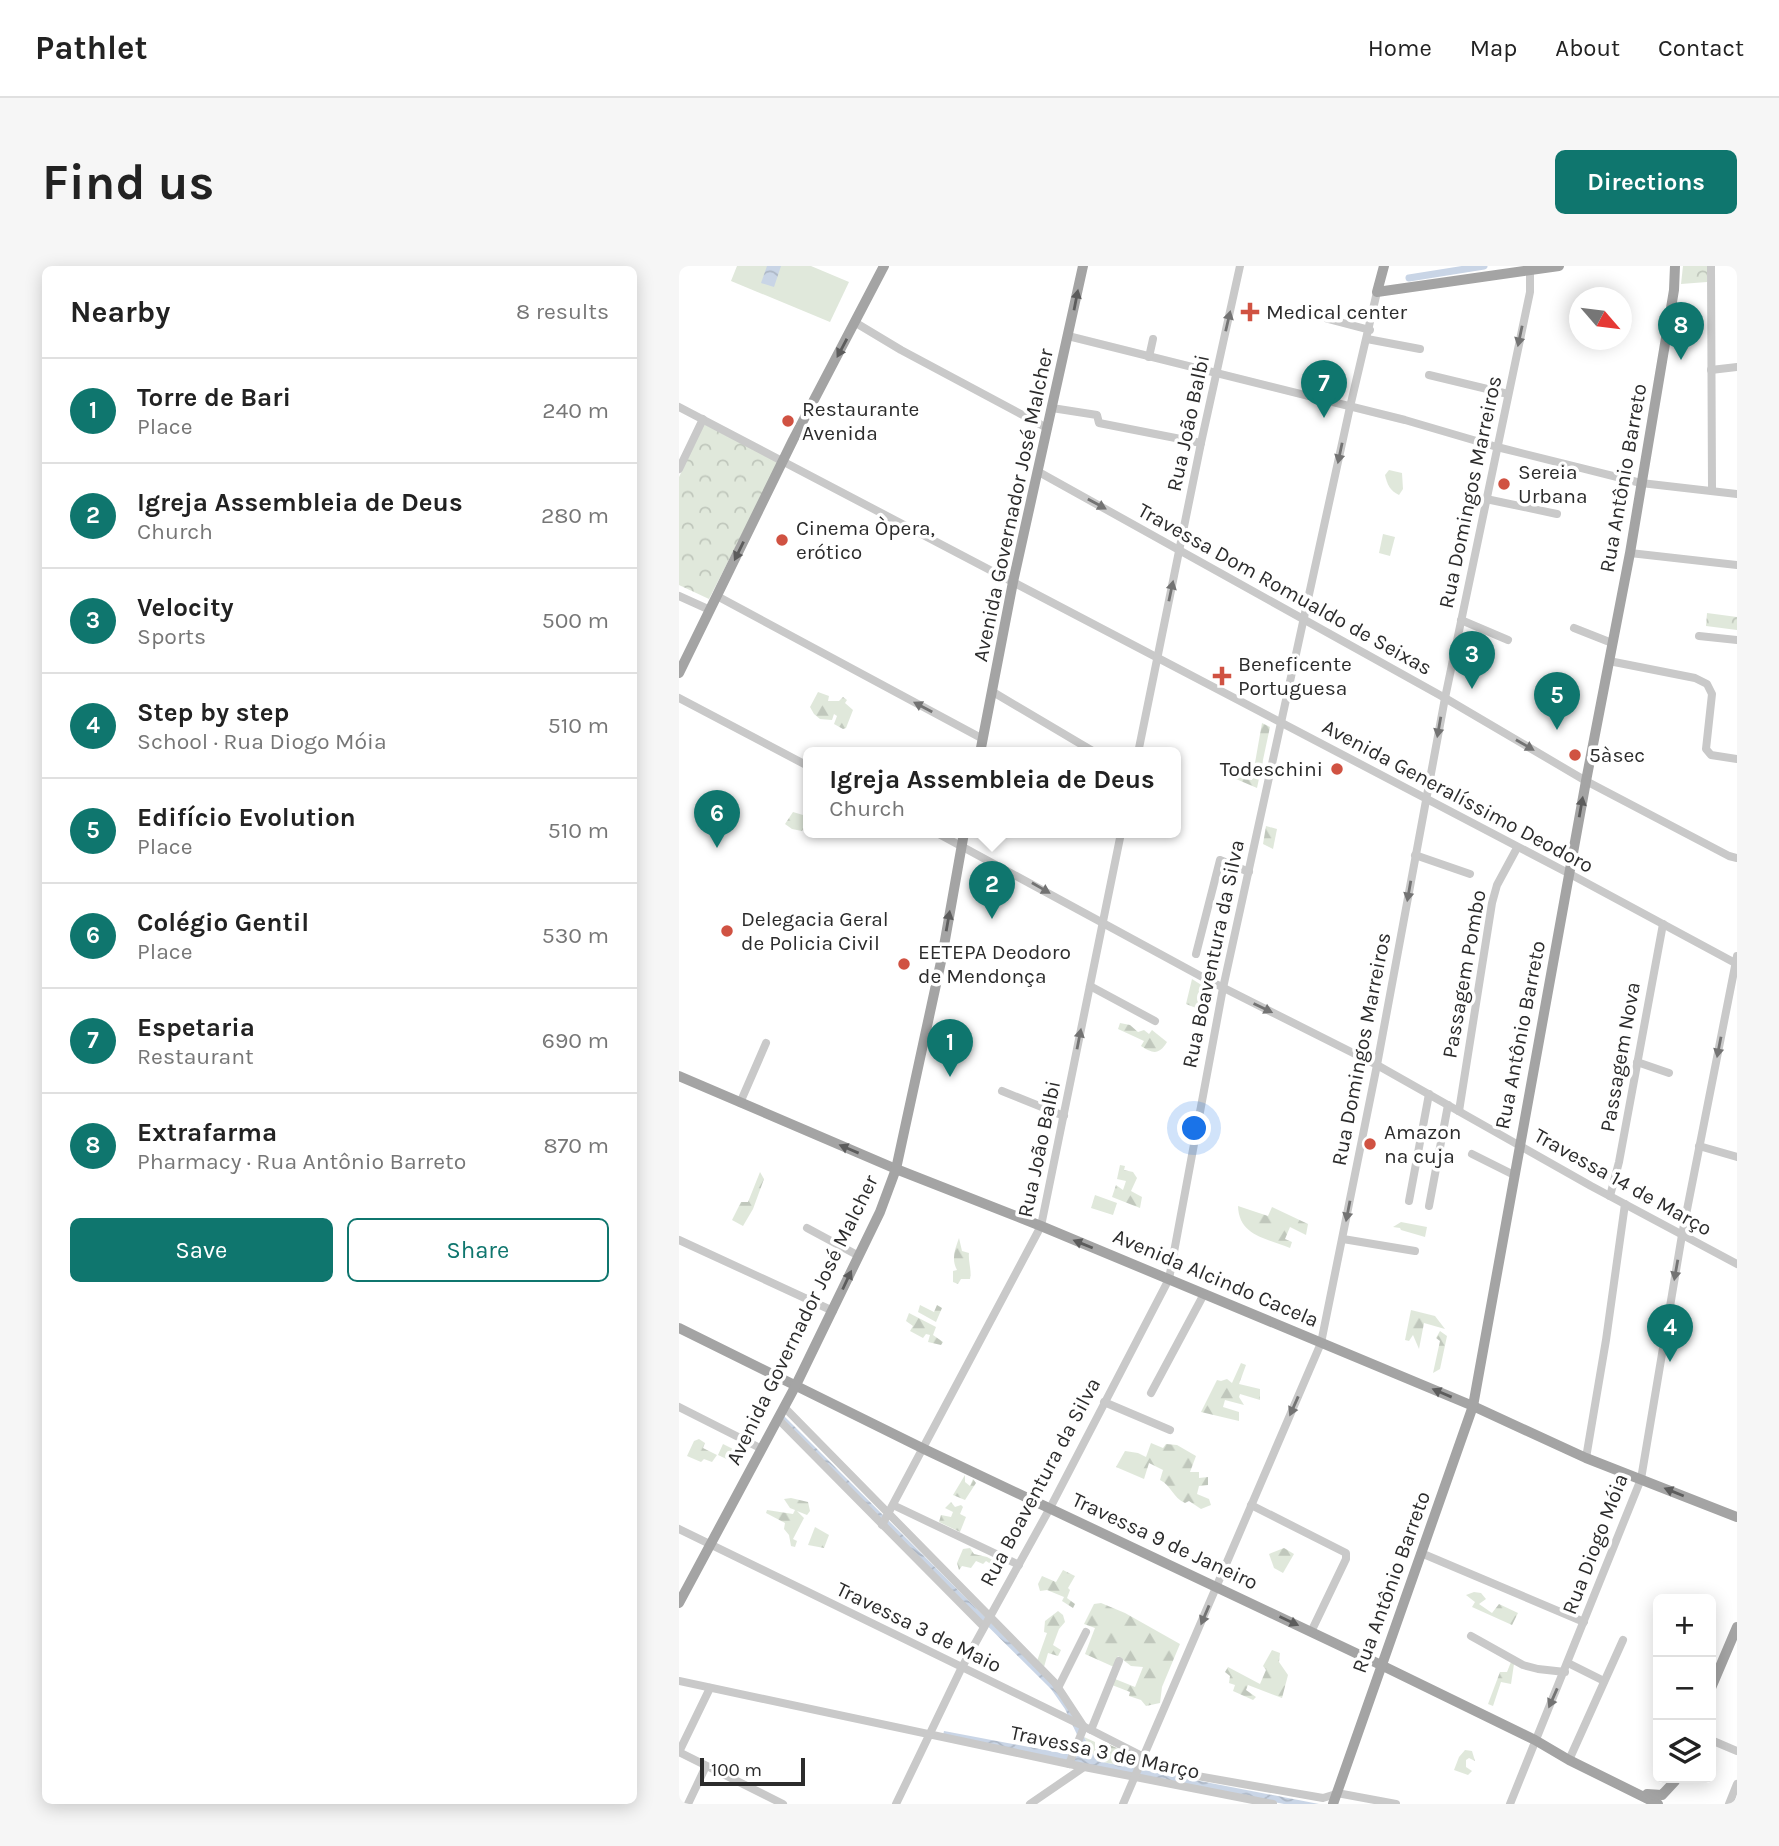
<!DOCTYPE html>
<meta charset="utf-8">
<style>
:root{--surface:#fff;--page:#f6f6f6;--text:#222;--muted:#767676;--line:#e0e0e0;--accent:#0f766e}
body{margin:0;font-family:Karla,sans-serif;background:var(--page);color:var(--text)}
.controls{position:absolute;right:21px;bottom:21px;display:grid;overflow:hidden;border-radius:10px;box-shadow:0 4px 18px #0003}
.controls button{width:63px;height:63px;display:grid;place-items:center;padding:0;border:0;border-bottom:2px solid var(--line);background:var(--surface);color:var(--text);font:35px sans-serif}
.compass{position:absolute;left:890px;top:21px;width:63px;height:63px;border-radius:50%;background:var(--surface);box-shadow:0 4px 18px #0003;rotate:118deg}
.scale{position:absolute;left:21px;bottom:18px;width:105px;box-sizing:border-box;padding-left:7px;border:4px solid #2c2c2c;border-top:0;font-size:19px;line-height:24px;white-space:nowrap;color:#2c2c2c;-webkit-text-stroke:5px #fff;paint-order:stroke}
.you{position:absolute;left:516px;top:863px;width:24px;height:24px;margin:-18px;border:5px solid #fff;border-radius:50%;background:#1a73e8;box-shadow:0 0 0 10px #1a73e833}
.badge{display:grid;place-items:center;width:46px;height:46px;border-radius:50%;background:var(--accent);color:#fff;font-size:23px;font-weight:700}
.pin{position:absolute;translate:-50% -58px;filter:drop-shadow(0 2px 4px #0008)}
.pin::after{content:'';position:absolute;top:37px;width:24px;height:21px;background:inherit;clip-path:polygon(0 0,100% 0,50% 100%)}
.popup{position:absolute;left:124px;top:481px;width:378px;height:91px;box-sizing:border-box;display:grid;place-content:center;border-radius:10px;background:var(--surface);filter:drop-shadow(0 2px 5px #0005);font-size:23px;white-space:nowrap;color:var(--muted)}
.popup b{font-size:26px;color:var(--text)}
.popup::after{content:'';position:absolute;left:50%;top:100%;margin-left:-14px;border:14px solid transparent;border-top-color:var(--surface)}
.list{margin:0;padding:0;list-style:none}
h2{display:flex;justify-content:space-between;align-items:center;height:91px;margin:0;padding:0 28px;font-size:30px}
h2 small{font-size:23px;font-weight:400;color:var(--muted)}
.list li{display:grid;grid-template-columns:46px 1fr auto;gap:21px;align-items:center;box-sizing:border-box;height:105px;padding:0 28px;border-top:2px solid var(--line)}
.list b{display:block;font-size:26px;white-space:nowrap}
.list p{margin:0;font-size:23px;white-space:nowrap;color:var(--muted)}
.list em{font-size:23px;font-style:normal;color:var(--muted)}
.actions{display:flex;gap:14px;padding:21px 28px}
.actions a{flex:1;padding:16px 0;border:2px solid var(--accent);border-radius:10px;text-align:center;font-size:24px;color:var(--accent)}
.actions .main{background:var(--accent);color:#fff}
.icon{flex:none;width:38px;height:38px;fill:none;stroke:currentColor;stroke-width:2;stroke-linecap:round;stroke-linejoin:round}
.map{position:relative;flex:none;width:1058px;height:1538px;overflow:hidden;border-radius:10px}
header{display:flex;align-items:center;gap:42px;box-sizing:border-box;height:98px;padding:0 35px;background:var(--surface);border-bottom:2px solid var(--line)}
header strong{font-size:33px}
nav{display:flex;gap:38px;margin-inline-start:auto;font-size:24px}
.intro{display:flex;align-items:center;justify-content:space-between;box-sizing:border-box;height:168px;padding:0 42px}
h1{margin:0;font-size:49px}
.button{padding:18px 32px;border-radius:10px;background:var(--accent);color:#fff;font-size:24px;font-weight:700}
main{display:flex;gap:42px;padding:0 42px}
aside{flex:1;background:var(--surface);border-radius:10px;box-shadow:0 4px 18px #0003}
.map>svg:first-child{display:block}
.forest{fill:url(#forest-firs)}
.park{fill:url(#park-crowns)}
.pitch{fill:#e0e8db}
.water{fill:url(#water-waves)}
.lines{fill:none;stroke-linecap:round;stroke-linejoin:round}
.canal{stroke:#c9d5e6;stroke-width:7}
.minor{stroke:#c9c9c9;stroke-width:8}
.major{stroke:#a4a4a4;stroke-width:10}
.oneway{fill:#5c5c5c}
.oneway2{fill:#737373}
.poi-dot{fill:#d05242;stroke:#fff;stroke-width:2.5}
.labels{text-anchor:middle;stroke-width:7;stroke-linejoin:round;paint-order:stroke}
.poi-label{font-size:21px;fill:#2c2c2c;stroke:#fff;text-anchor:start}
.street-label{font-size:21px;fill:#2c2c2c;stroke:#fff}
</style>
<header>
<strong>Pathlet</strong>
<nav><a>Home</a><a>Map</a><a>About</a><a>Contact</a></nav>
</header>
<div class="intro"><h1>Find us</h1><a class="button">Directions</a></div>
<main>
<aside>
<h2>Nearby<small>8 results</small></h2>
<ul class="list">
<li><span class="badge">1</span><div><b>Torre de Bari</b><p>Place</p></div><em>240 m</em></li>
<li><span class="badge">2</span><div><b>Igreja Assembleia de Deus</b><p>Church</p></div><em>280 m</em></li>
<li><span class="badge">3</span><div><b>Velocity</b><p>Sports</p></div><em>500 m</em></li>
<li><span class="badge">4</span><div><b>Step by step</b><p>School · Rua Diogo Móia</p></div><em>510 m</em></li>
<li><span class="badge">5</span><div><b>Edifício Evolution</b><p>Place</p></div><em>510 m</em></li>
<li><span class="badge">6</span><div><b>Colégio Gentil</b><p>Place</p></div><em>530 m</em></li>
<li><span class="badge">7</span><div><b>Espetaria</b><p>Restaurant</p></div><em>690 m</em></li>
<li><span class="badge">8</span><div><b>Extrafarma</b><p>Pharmacy · Rua Antônio Barreto</p></div><em>870 m</em></li>
</ul>
<div class="actions"><a class="main">Save</a><a>Share</a></div>
</aside>
<div class="map">
<svg width="1058" height="1538" viewBox="0 0 1058 1538">
<defs>
<pattern id="forest-firs" width="22" height="20" patternUnits="userSpaceOnUse" patternTransform="scale(1.75)"><rect width="22" height="20" fill="#e0e8db"/><path d="M5 1l3.5 6h-7zM16 11l3.5 6h-7z" fill="#c0c7bc"/></pattern>
<pattern id="park-crowns" width="20" height="18" patternUnits="userSpaceOnUse" patternTransform="scale(1.75)"><rect width="20" height="18" fill="#e0e8db"/><path d="M2 6a3 3 0 1 1 6 0M12 15a3 3 0 1 1 6 0" fill="none" stroke="#c0c7bc"/></pattern>
<pattern id="water-waves" width="16" height="10" patternUnits="userSpaceOnUse" patternTransform="scale(1.75)"><rect width="16" height="10" fill="#c9d5e6"/><path d="M0 5q4-4 8 0t8 0" fill="none" stroke="#adb7c5"/></pattern>
</defs>
<rect width="100%" height="100%" fill="#fff"/>
<g class="forest">
<path d="M710 204 723 207 724 223 720 229C711 225 708 218 706 209Z"/>
<polygon points="139,426 150,430 149,435 160,435 164,431 168,434 166,437 174,444 167,462 164,463 155,458 158,450 155,448 153,454 141,453 135,448 131,441"/>
<polygon points="583,457 591,461 578,522 557,513 559,509 562,512 573,514"/>
<polygon points="114,546 124,549 129,555 123,565 113,563 106,558"/>
<polygon points="587,560 598,563 594,583 584,578"/>
<polygon points="513,713 535,727 528,755 516,750 517,742 507,738"/>
<path d="M441 757 451 759 459 766 465 764 470 768 473 764 488 776C480 789 474 788 462 780L465 775 439 763Z"/>
<polygon points="441,899 446,900 445,904 454,906 458,912 452,925 463,931 461,942 433,931 437,919 444,924 447,915 438,913"/>
<polygon points="81,906 85,913 74,943 64,960 53,954 62,936 69,936"/>
<path d="M559 940 589 950 593 941 629 958 627 969 611 961 606 973 613 976 611 982C587 972 560 970 559 940Z"/>
<polygon points="722,956 748,961 746,971 722,964 721,962 714,961"/>
<path d="M280 972 283 985 290 987C289 996 293 1004 291 1013H282L279 1018 274 1016V1005L278 1004C272 993 276 983 280 972Z"/>
<polygon points="241,1039 255,1046 258,1039 263,1042 257,1056 239,1046"/>
<polygon points="732,1044 756,1050 766,1063 745,1057 740,1083 734,1069 730,1075 726,1074"/>
<polygon points="230,1047 257,1061 254,1069 264,1076 262,1079 249,1076 251,1069 247,1068 244,1072 231,1065 234,1060 227,1055"/>
<polygon points="761,1065 768,1070 761,1103 754,1107 761,1075 757,1072"/>
<polygon points="562,1097 567,1099 560,1118 581,1123 581,1134 561,1128 560,1131 565,1139 546,1134 544,1141 560,1146 560,1155 522,1146 538,1114 542,1115 548,1113 553,1117"/>
<polygon points="20,1173 26,1177 24,1182 38,1189 33,1196 25,1193 22,1196 8,1190 15,1175"/>
<path d="M472 1177 484 1182 487 1178 498 1179 517 1190 511 1206H520V1212L529 1211V1219L520 1220 518 1228 530 1233 532 1239 522 1243 510 1235 506 1237C494 1232 492 1219 481 1214L484 1204 470 1197 465 1213 437 1201 446 1185 459 1187 467 1191Z"/>
<polygon points="286,1209 286,1216 291,1220 294,1213 297,1217 286,1234 274,1229"/>
<polygon points="112,1232 129,1236 131,1245 128,1249 118,1245 125,1252 114,1273 118,1275 116,1281 112,1280 110,1269 105,1263 106,1257 87,1247 88,1244 114,1248 116,1244 111,1242 105,1233"/>
<polygon points="272,1236 276,1241 282,1239 284,1241 281,1248 287,1251 281,1266 260,1256 262,1249 272,1251 274,1246 266,1242"/>
<polygon points="136,1261 150,1269 145,1282 129,1279"/>
<polygon points="291,1282 295,1288 308,1291 325,1300 323,1305 307,1295 304,1298 297,1295 292,1302 283,1300 280,1304 278,1297 284,1283"/>
<polygon points="605,1282 615,1288 604,1307 595,1302 590,1288"/>
<polygon points="384,1304 396,1310 389,1322 391,1324 388,1332 396,1338 394,1342 383,1335 385,1331 368,1324 361,1325 359,1318 363,1310 377,1316"/>
<polygon points="795,1326 802,1327 807,1333 800,1338 813,1347 820,1338 839,1347 833,1359 793,1341 796,1336 787,1329"/>
<polygon points="422,1337 446,1347 501,1378 483,1421 481,1437 467,1440 462,1434 450,1430 451,1426 433,1419 436,1413 456,1421 464,1401 452,1400 439,1390 435,1401 406,1388 416,1362 405,1358 415,1338"/>
<polygon points="379,1345 384,1349 386,1356 380,1363 374,1379 382,1384 379,1390 369,1387 365,1401 358,1395 368,1367 365,1366 366,1355"/>
<polygon points="593,1384 601,1387 600,1396 609,1409 603,1432 569,1419 567,1424 577,1431 574,1434 554,1425 556,1419 550,1417 551,1410 546,1406 549,1401 581,1418 587,1404 584,1400"/>
<polygon points="832,1396 835,1398 832,1418 822,1416 814,1440 809,1438 821,1406 828,1406"/>
<polygon points="405,1471 416,1476 416,1483 423,1487 429,1478 460,1492 456,1502 418,1495"/>
<polygon points="786,1484 793,1485 796,1495 790,1492 787,1494 787,1501 793,1505 789,1509 775,1504 780,1491"/>
</g>
<g class="park">
<polygon points="1004,0 1028,0 1028,16 1002,18"/>
<polygon points="25,158 100,195 30,333 0,319 0,211"/>
<polygon points="1028,347 1058,351 1058,364 1027,360"/>
</g>
<g class="pitch">
<polygon points="58,0 132,0 170,16 151,56 52,15"/>
<polygon points="704,268 716,271 711,290 700,287"/>
<polygon points="416,929 438,937 434,949 412,942"/>
<polygon points="44,1178 66,1189 60,1199 39,1189"/>
</g>
<g class="water">
<polygon points="88,0 102,0 95,21 82,17"/>
<polygon points="103,1148 375,1420 384,1432 418,1495 640,1538 605,1538 264,1469 265,1465 409,1492 386,1443 372,1423 100,1153"/>
</g>
<g class="lines">
<polyline class="canal" points="730,12 805,0"/>
<g class="minor">
<polyline points="1032,0 1033,225"/>
<polyline points="649,53 691,64"/>
<polyline points="177,57 222,84 368,162"/>
<polyline points="389,70 726,154 818,181 962,217 1058,228"/>
<polyline points="688,73 741,83"/>
<polyline points="470,91 474,73"/>
<polyline points="1032,104 1058,101"/>
<polyline points="750,109 829,128"/>
<polyline points="0,141 891,608 1058,698"/>
<polyline points="373,142 418,149 420,157 522,177"/>
<polyline points="0,203 24,153"/>
<polyline points="358,205 766,432 907,515 1050,590 1058,592"/>
<polyline points="807,233 878,248"/>
<polyline points="951,287 1058,299"/>
<polyline points="0,330 31,344"/>
<polyline points="38,330 304,473"/>
<polyline points="782,354 829,374"/>
<polyline points="895,362 933,377"/>
<polyline points="1020,370 1058,374"/>
<polyline points="930,395 1016,412 1028,418 1033,428 1027,483 1032,489 1058,493"/>
<polyline points="314,426 417,487"/>
<polyline points="0,432 129,500"/>
<polyline points="459,487 522,177 561,0"/>
<polyline points="258,567 527,713 698,799 912,920 1058,998"/>
<polyline points="736,589 791,608"/>
<polyline points="517,688 541,594 570,606"/>
<polyline points="411,720 476,755"/>
<polyline points="958,796 990,807"/>
<polyline points="323,825 385,850"/>
<polyline points="61,837 87,777"/>
<polyline points="780,845 813,637 818,619 838,582"/>
<polyline points="1020,880 1058,891"/>
<polyline points="793,888 835,909"/>
<polyline points="931,930 940,896 984,658"/>
<polyline points="730,935 750,828"/>
<polyline points="750,940 769,839"/>
<polyline points="128,962 180,990"/>
<polyline points="664,973 736,985"/>
<polyline points="0,974 154,1045"/>
<polyline points="472,1127 525,1028"/>
<polyline points="425,1136 491,1164"/>
<polyline points="0,1141 83,1183"/>
<polyline points="105,1141 376,1417 405,1461 390,1498"/>
<polyline points="99,1153 304,1360"/>
<polyline points="907,1192 927,1074 946,938"/>
<polyline points="214,1239 340,1299"/>
<polyline points="572,1239 667,1287 667,1293 632,1366"/>
<polyline points="203,1259 362,960 442,567"/>
<polyline points="0,1263 412,1464 465,1491 474,1500 501,1507 644,1532 657,1528"/>
<polyline points="742,1287 905,1356"/>
<polyline points="792,1370 844,1399 859,1403 886,1406"/>
<polyline points="889,1397 925,1415"/>
<polyline points="0,1415 390,1498 594,1538"/>
<polyline points="379,1422 407,1366"/>
<polyline points="412,1464 440,1395"/>
<polyline points="1032,1474 1058,1485"/>
<polyline points="0,1486 104,1538"/>
<polyline points="0,1486 31,1422"/>
<polyline points="890,1494 944,1374"/>
<polyline points="658,1527 717,1538"/>
<polyline points="9,1538 27,1500"/>
<polyline points="217,1538 282,1403 371,1242 490,1013 544,722 671,141 698,26"/>
<polyline points="351,1538 405,1501"/>
<polyline points="444,1538 642,1077 698,799 766,432 851,26 851,3"/>
<polyline points="831,1538 962,1213 1003,969 1058,690"/>
<polyline points="1050,1538 1058,1518"/>
</g>
<g class="major">
<polyline points="705,0 698,26 880,0"/>
<polyline points="0,407 114,174 205,0"/>
<polyline points="301,487 334,316 404,0"/>
<polyline points="0,810 217,903 362,960 794,1140 907,1192 1058,1251"/>
<polyline points="0,1062 245,1183 702,1399 856,1474 890,1494 979,1538"/>
<polyline points="0,1337 117,1119 201,946 217,903 263,691 285,567"/>
<polyline points="1032,1422 1058,1361"/>
<polyline points="968,1528 983,1529 996,1515"/>
<polyline points="654,1538 794,1140 907,515 951,287 995,24 996,0"/>
</g>
</g>
<defs><path id="oneway-solid" d="M-6-.8H1V-3.2L6.5 0L1 3.2V.8H-6Z" transform="scale(1.75)"/></defs>
<g class="oneway">
<use href="#oneway-solid" transform="translate(397 34) rotate(-79)"/>
<use href="#oneway-solid" transform="translate(163 82) rotate(118)"/>
<use href="#oneway-solid" transform="translate(60 285) rotate(116)"/>
<use href="#oneway-solid" transform="translate(902 541) rotate(-80)"/>
<use href="#oneway-solid" transform="translate(269 655) rotate(-80)"/>
<use href="#oneway-solid" transform="translate(170 883) rotate(-157)"/>
<use href="#oneway-solid" transform="translate(404 978) rotate(-158)"/>
<use href="#oneway-solid" transform="translate(168 1014) rotate(-65)"/>
<use href="#oneway-solid" transform="translate(763 1127) rotate(-157)"/>
<use href="#oneway-solid" transform="translate(995 1226) rotate(-158)"/>
<use href="#oneway-solid" transform="translate(610 1355) rotate(25)"/>
</g>
<g class="oneway2">
<use href="#oneway-solid" transform="translate(549 55) rotate(-77)"/>
<use href="#oneway-solid" transform="translate(841 70) rotate(102)"/>
<use href="#oneway-solid" transform="translate(661 187) rotate(102)"/>
<use href="#oneway-solid" transform="translate(418 238) rotate(29)"/>
<use href="#oneway-solid" transform="translate(492 325) rotate(-78)"/>
<use href="#oneway-solid" transform="translate(244 441) rotate(-152)"/>
<use href="#oneway-solid" transform="translate(760 461) rotate(100)"/>
<use href="#oneway-solid" transform="translate(846 479) rotate(30)"/>
<use href="#oneway-solid" transform="translate(362 622) rotate(30)"/>
<use href="#oneway-solid" transform="translate(730 625) rotate(100)"/>
<use href="#oneway-solid" transform="translate(584 742) rotate(26)"/>
<use href="#oneway-solid" transform="translate(400 773) rotate(-79)"/>
<use href="#oneway-solid" transform="translate(1040 781) rotate(101)"/>
<use href="#oneway-solid" transform="translate(669 945) rotate(101)"/>
<use href="#oneway-solid" transform="translate(997 1004) rotate(100)"/>
<use href="#oneway-solid" transform="translate(615 1140) rotate(114)"/>
<use href="#oneway-solid" transform="translate(526 1349) rotate(113)"/>
<use href="#oneway-solid" transform="translate(874 1432) rotate(114)"/>
</g>
<g class="poi-dot">
<path d="M567.5 35.5h7v7h7v7h-7v7h-7v-7h-7v-7h7z"/>
<circle cx="109" cy="155" r="7"/>
<circle cx="825" cy="218" r="7"/>
<circle cx="103" cy="274" r="7"/>
<path d="M539.5 399.5h7v7h7v7h-7v7h-7v-7h-7v-7h7z"/>
<circle cx="896" cy="489" r="7"/>
<circle cx="658" cy="503" r="7"/>
<circle cx="48" cy="665" r="7"/>
<circle cx="225" cy="698" r="7"/>
<circle cx="691" cy="878" r="7"/>
</g>
<g class="labels">
<g class="poi-label">
<text x="587" y="53">Medical center</text>
<text x="123" y="150">Restaurante<tspan x="123" dy="24">Avenida</tspan></text>
<text x="839" y="213">Sereia<tspan x="839" dy="24">Urbana</tspan></text>
<text x="117" y="269">Cinema Òpera,<tspan x="117" dy="24">erótico</tspan></text>
<text x="559" y="405">Beneficente<tspan x="559" dy="24">Portuguesa</tspan></text>
<text x="910" y="496">5àsec</text>
<text x="644" y="510" text-anchor="end">Todeschini</text>
<text x="62" y="660">Delegacia Geral<tspan x="62" dy="24">de Policia Civil</tspan></text>
<text x="239" y="693">EETEPA Deodoro<tspan x="239" dy="24">de Mendonça</tspan></text>
<text x="705" y="873">Amazon<tspan x="705" dy="24">na cuja</tspan></text>
</g>
<g class="street-label">
<text transform="translate(509 157) rotate(-78)" y="7">Rua João Balbi</text>
<text transform="translate(944 212) rotate(-80)" y="7">Rua Antônio Barreto</text>
<text transform="translate(791 226) rotate(-78)" y="7">Rua Domingos Marreiros</text>
<text transform="translate(334 239) rotate(-78)" y="7">Avenida Governador José Malcher</text>
<text transform="translate(606 323) rotate(29)" y="7">Travessa Dom Romualdo de Seixas</text>
<text transform="translate(779 530) rotate(28)" y="7">Avenida Generalíssimo Deodoro</text>
<text transform="translate(534 688) rotate(-78)" y="7">Rua Boaventura da Silva</text>
<text transform="translate(785 708) rotate(-80)" y="7">Passagem Pombo</text>
<text transform="translate(841 769) rotate(-79)" y="7">Rua Antônio Barreto</text>
<text transform="translate(682 783) rotate(-79)" y="7">Rua Domingos Marreiros</text>
<text transform="translate(941 791) rotate(-80)" y="7">Passagem Nova</text>
<text transform="translate(360 883) rotate(-78)" y="7">Rua João Balbi</text>
<text transform="translate(944 916) rotate(29)" y="7">Travessa 14 de Março</text>
<text transform="translate(537 1012) rotate(23)" y="7">Avenida Alcindo Cacela</text>
<text transform="translate(123 1054) rotate(-64)" y="7">Avenida Governador José Malcher</text>
<text transform="translate(361 1216) rotate(-62)" y="7">Rua Boaventura da Silva</text>
<text transform="translate(486 1275) rotate(25)" y="7">Travessa 9 de Janeiro</text>
<text transform="translate(916 1278) rotate(-69)" y="7">Rua Diogo Móia</text>
<text transform="translate(712 1316) rotate(-70)" y="7">Rua Antônio Barreto</text>
<text transform="translate(240 1361) rotate(26)" y="7">Travessa 3 de Maio</text>
<text transform="translate(426 1486) rotate(12)" y="7">Travessa 3 de Março</text>
</g>
</g>
</svg>
<div class="controls">
<button>+</button>
<button>−</button>
<button><svg class="icon" aria-label="layers" viewBox="0 0 24 24"><path d="M12 4l9 5-9 5-9-5zM3 14l9 5 9-5"/></svg></button>
</div>
<svg class="compass" viewBox="-18 -18 36 36"><path d="M0-13l5 13h-10z" fill="#e53935"/><path d="M0 13l5-13h-10z" fill="#767676"/></svg>
<div class="scale">100 m</div>
<div class="you"></div>
<div class="pin badge" style="left:271px;top:811px">1</div>
<div class="pin badge" style="left:313px;top:653px">2</div>
<div class="popup"><b>Igreja Assembleia de Deus</b>Church</div>
<div class="pin badge" style="left:793px;top:423px">3</div>
<div class="pin badge" style="left:991px;top:1096px">4</div>
<div class="pin badge" style="left:878px;top:464px">5</div>
<div class="pin badge" style="left:38px;top:582px">6</div>
<div class="pin badge" style="left:645px;top:152px">7</div>
<div class="pin badge" style="left:1002px;top:94px">8</div>
</div>
</main>
